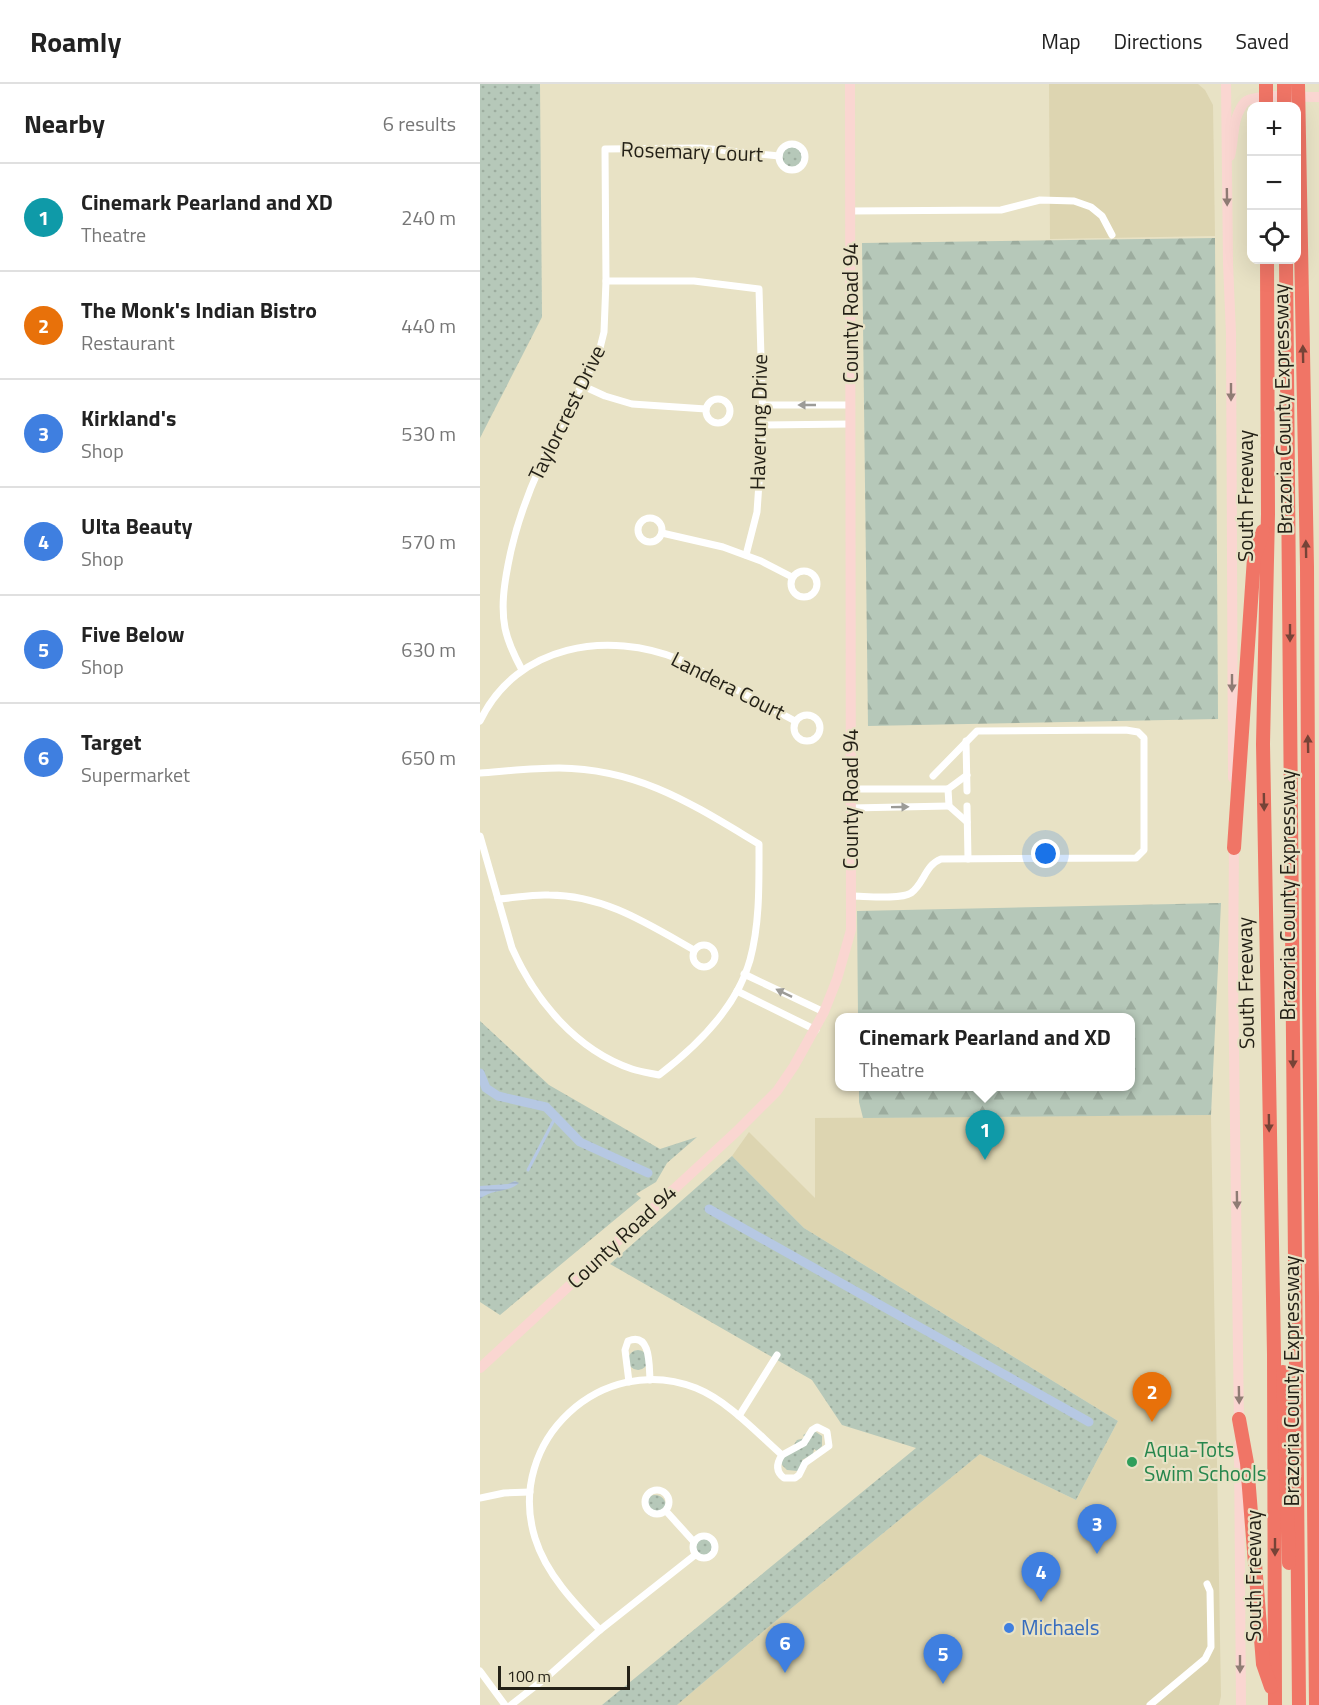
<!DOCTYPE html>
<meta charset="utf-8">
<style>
:root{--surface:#fff;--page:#f6f6f6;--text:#222;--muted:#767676;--line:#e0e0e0;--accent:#db2777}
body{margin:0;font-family:"Titillium Web",sans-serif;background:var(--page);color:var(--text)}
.controls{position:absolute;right:18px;top:18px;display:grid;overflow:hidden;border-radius:12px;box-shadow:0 6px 24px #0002}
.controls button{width:54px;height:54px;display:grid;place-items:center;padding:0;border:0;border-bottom:2px solid var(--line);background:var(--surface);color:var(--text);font:30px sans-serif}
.scale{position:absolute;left:18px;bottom:15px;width:132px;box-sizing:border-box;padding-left:6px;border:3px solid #242117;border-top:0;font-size:16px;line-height:21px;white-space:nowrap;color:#242117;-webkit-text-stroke:4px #e8e2c5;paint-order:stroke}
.you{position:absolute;left:566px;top:770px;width:21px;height:21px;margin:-15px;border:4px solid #fff;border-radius:50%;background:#1a73e8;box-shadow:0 0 0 9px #1a73e833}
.badge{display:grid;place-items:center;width:39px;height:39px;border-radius:50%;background:var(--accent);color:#fff;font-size:20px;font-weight:700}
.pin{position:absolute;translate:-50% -50px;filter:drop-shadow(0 2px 3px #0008)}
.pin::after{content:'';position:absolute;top:32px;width:21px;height:18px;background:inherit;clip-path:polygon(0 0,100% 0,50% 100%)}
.popup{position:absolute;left:355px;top:929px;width:300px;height:78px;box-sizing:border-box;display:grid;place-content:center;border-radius:12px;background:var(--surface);filter:drop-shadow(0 2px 4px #0005);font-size:20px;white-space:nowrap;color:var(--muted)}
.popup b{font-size:22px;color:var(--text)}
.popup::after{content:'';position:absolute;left:50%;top:100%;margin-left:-12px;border:12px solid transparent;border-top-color:var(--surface)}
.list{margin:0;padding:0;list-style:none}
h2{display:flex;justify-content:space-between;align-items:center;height:78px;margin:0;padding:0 24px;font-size:26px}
h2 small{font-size:20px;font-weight:400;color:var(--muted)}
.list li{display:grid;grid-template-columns:39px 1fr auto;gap:18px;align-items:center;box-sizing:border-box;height:108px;padding:0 24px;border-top:2px solid var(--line)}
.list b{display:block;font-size:22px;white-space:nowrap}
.list p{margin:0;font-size:20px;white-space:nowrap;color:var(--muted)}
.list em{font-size:20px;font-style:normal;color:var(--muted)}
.icon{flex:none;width:33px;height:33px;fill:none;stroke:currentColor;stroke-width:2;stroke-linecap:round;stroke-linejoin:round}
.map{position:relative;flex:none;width:839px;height:1621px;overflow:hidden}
header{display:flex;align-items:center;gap:36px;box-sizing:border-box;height:84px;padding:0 30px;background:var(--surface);border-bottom:2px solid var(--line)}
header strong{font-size:28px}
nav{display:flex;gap:33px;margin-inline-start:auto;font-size:21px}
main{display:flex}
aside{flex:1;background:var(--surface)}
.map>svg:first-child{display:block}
.built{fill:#ddd5b1}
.grass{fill:url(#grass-dots)}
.forest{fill:url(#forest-firs)}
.water{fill:url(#water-rules)}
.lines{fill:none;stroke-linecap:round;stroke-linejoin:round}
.stream{stroke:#b6c8e3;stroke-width:3}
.canal{stroke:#b6c8e3;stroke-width:9}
.street{stroke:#fff;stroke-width:7}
.secondary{stroke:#fad6d1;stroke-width:10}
.highway{stroke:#f07566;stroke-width:14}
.oneway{fill:#8f7c74}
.oneway2{fill:#764337}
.oneway3{fill:#9c9b97}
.leisure-dot{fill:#2e9e5b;stroke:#e8e2c5;stroke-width:2}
.shop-dot{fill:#3f7fe0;stroke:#e8e2c5;stroke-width:2}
.labels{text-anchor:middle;stroke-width:4.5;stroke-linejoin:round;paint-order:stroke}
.street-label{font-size:21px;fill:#242117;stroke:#e8e2c5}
.leisure-label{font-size:21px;fill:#27864d;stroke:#e8e2c5;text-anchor:start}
.shop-label{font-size:21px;fill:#366cbe;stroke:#e8e2c5;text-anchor:start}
</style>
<header>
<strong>Roamly</strong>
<nav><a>Map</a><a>Directions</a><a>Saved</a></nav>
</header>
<main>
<aside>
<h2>Nearby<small>6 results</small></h2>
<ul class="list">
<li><span class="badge" style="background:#0f9aa8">1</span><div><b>Cinemark Pearland and XD</b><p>Theatre</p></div><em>240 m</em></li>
<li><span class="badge" style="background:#e8710a">2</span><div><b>The Monk's Indian Bistro</b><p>Restaurant</p></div><em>440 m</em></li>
<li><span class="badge" style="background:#3f7fe0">3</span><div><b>Kirkland's</b><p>Shop</p></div><em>530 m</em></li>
<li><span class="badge" style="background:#3f7fe0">4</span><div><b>Ulta Beauty</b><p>Shop</p></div><em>570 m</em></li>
<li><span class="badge" style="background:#3f7fe0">5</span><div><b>Five Below</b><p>Shop</p></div><em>630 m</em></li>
<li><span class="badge" style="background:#3f7fe0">6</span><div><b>Target</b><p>Supermarket</p></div><em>650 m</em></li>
</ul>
</aside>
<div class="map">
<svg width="839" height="1621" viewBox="0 0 839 1621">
<defs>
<pattern id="grass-dots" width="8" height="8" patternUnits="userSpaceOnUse" patternTransform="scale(1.5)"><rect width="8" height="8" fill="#b6c8b9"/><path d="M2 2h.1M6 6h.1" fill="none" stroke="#9cac9e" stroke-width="1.8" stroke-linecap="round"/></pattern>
<pattern id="forest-firs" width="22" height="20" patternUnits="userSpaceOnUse" patternTransform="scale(1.5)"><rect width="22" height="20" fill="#b6c8b9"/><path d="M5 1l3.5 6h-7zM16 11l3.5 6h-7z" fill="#9cac9e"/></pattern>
<pattern id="water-rules" width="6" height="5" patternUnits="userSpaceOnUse" patternTransform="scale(1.5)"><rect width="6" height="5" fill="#b6c8e3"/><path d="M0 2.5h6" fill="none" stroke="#9cacc2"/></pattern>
</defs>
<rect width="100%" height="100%" fill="#e8e2c5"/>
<g class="built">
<polygon points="569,0 718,0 725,6 733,21 735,152 570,155"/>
<polygon points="731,1031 741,1612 739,1621 197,1621 286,1545 500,1370 596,1416 638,1337 324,1144 252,1072 269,1048 335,1114 335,1034"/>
</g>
<g class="grass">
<polygon points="0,0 60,0 62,233 0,354"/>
<circle cx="313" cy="73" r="11"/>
<polygon points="0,937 69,1001 180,1065 217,1053 187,1079 176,1098 156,1110 161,1114 20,1231 0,1218"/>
<polygon points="252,1072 324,1144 638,1337 596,1416 500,1370 286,1545 197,1621 122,1621 436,1364 362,1341 332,1296 130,1180"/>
<circle cx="158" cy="1276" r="10"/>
<polygon points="333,1346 342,1352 342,1362 337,1367 334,1365 333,1370 322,1376 324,1378 318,1387 307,1386 302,1381 302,1373 311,1365 317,1356 325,1354 323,1351"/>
<circle cx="175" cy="1422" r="11"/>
<circle cx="223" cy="1464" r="11"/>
</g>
<g class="forest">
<polygon points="735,154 738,635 388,642 382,159"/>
<polygon points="741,819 731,1031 383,1034 379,1018 379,1003 650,1002 650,934 378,933 377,827"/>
</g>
<path class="water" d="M35 1097 39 1099C28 1109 14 1104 0 1115V1102L28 1100Z"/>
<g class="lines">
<polyline class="stream" points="48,1086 76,1032"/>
<g class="canal">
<polyline points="0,989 6,1004 18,1012 66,1023 100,1058 168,1089"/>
<polyline points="229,1125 609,1338"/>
</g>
<g class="street">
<circle cx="312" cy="73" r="13"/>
<polyline points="371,127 521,126 560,116 594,117 611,123 622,132 632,151"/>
<polyline points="126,197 214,197 279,205 283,341 277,428 266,471"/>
<polyline points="101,301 125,312 152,320 226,325"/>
<circle cx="238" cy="327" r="12"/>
<polyline points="283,321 371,321"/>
<polyline points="283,341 371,340"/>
<circle cx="170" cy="446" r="12"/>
<polyline points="182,449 243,463 281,477 312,493"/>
<circle cx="324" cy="500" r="13"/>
<path d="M42 586C35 573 28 559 25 544 21 523 24 502 28 481 42 405 81 339 118 272L124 248 126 197 125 65 221 64 299 72"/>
<circle cx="327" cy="644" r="13"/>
<path d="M0 637C37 560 128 546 201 576L315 637"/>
<polyline points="486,657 487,707"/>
<path d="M0 689C26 687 52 684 79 684 160 685 212 720 279 760 279 799 280 839 270 876 257 923 217 962 179 991 170 989 161 988 152 985 96 966 55 916 32 864L0 752"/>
<polyline points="371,705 468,705 487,691"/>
<polyline points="468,705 469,722 487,738"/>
<polyline points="487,722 488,775"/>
<polyline points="371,724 469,722"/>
<path d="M371 812C385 812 420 816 431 809 444 800 445 781 461 775L656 774 664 766V654L658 648 646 646 497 647 453 692"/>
<path d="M18 815C35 814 52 810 69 811 124 811 168 840 214 866"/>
<circle cx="224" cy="872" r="11"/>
<polyline points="264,890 344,928"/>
<polyline points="257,907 336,946"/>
<path d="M149 1298 145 1266 148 1257C171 1248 169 1281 170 1296"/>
<polyline points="259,1332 297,1271"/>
<path d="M337 1343 347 1348 349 1362 325 1379 319 1391 315 1394H304C296 1388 296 1380 302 1371L324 1359 332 1346Z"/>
<circle cx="177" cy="1418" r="12"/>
<polyline points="0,1414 24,1409 50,1408"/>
<polyline points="186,1427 214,1458"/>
<circle cx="224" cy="1463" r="11"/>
<path d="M120 1546C95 1520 66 1490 55 1454 25 1357 122 1267 216 1304 248 1317 276 1348 302 1371"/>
<polyline points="0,1587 25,1621"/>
<polyline points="31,1621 67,1593 120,1546 215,1471"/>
<polyline points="670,1621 725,1575 731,1563 730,1507 727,1500"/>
</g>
<g class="secondary">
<polyline points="746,0 748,180 751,249 753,694"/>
<path d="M750 72C753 60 753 46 756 35 758 29 761 22 765 18 777 9 823 13 839 13"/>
<polyline points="754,757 753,892 759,1342"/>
<polyline points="0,1284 256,1048 297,1007 314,982 344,928 357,895 371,846 370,0"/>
<polyline points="759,1360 761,1621"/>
</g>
<g class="highway">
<polyline points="786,0 786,22"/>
<polyline points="804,0 804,22"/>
<polyline points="818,0 827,483 829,907 836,1621"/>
<polyline points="787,176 788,430 783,660 794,1270 795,1621"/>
<polyline points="806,176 819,1621"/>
<polyline points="754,764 774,474 783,447"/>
<polyline points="803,1288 809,1479"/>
<polyline points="759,1335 767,1379 783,1580 791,1603"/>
</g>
</g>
<defs><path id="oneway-solid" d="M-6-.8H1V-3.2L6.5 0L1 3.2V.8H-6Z" transform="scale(1.5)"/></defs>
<g class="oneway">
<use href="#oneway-solid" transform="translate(747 113) rotate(89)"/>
<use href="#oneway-solid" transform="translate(751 308) rotate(90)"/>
<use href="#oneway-solid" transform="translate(752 599) rotate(90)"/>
<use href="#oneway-solid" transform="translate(757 1116) rotate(89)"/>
<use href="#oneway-solid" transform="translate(759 1311) rotate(89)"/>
<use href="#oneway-solid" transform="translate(760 1580) rotate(90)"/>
</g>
<g class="oneway2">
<use href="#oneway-solid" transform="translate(823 270) rotate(-91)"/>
<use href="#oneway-solid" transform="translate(826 465) rotate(-91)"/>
<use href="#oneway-solid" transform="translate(810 549) rotate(90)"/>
<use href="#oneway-solid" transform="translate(828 660) rotate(-91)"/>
<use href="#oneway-solid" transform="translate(784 718) rotate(89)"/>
<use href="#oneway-solid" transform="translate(813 975) rotate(90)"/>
<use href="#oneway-solid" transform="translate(789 1039) rotate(89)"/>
<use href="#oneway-solid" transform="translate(795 1463) rotate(90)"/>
</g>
<g class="oneway3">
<use href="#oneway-solid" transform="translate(327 321) rotate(180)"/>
<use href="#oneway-solid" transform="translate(420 723) rotate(-1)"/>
<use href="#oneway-solid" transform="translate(304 909) rotate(-154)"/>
</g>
<circle class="leisure-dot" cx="652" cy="1378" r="6"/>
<circle class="shop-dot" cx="529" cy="1544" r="6"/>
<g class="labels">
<g class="street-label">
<text transform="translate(212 68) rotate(2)" y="7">Rosemary Court</text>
<text transform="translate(371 229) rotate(-90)" y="7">County Road 94</text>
<text transform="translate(803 325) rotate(-91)" y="7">Brazoria County Expressway</text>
<text transform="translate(87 329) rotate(-64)" y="7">Taylorcrest Drive</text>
<text transform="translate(279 338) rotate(-89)" y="7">Haverung Drive</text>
<text transform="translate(766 412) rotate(-90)" y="7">South Freeway</text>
<text transform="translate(248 602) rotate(27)" y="7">Landera Court</text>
<text transform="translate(371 715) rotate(-90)" y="7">County Road 94</text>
<text transform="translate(808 811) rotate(-90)" y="7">Brazoria County Expressway</text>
<text transform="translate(766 899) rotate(-91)" y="7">South Freeway</text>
<text transform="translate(142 1153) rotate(-43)" y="7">County Road 94</text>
<text transform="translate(812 1297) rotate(-90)" y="7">Brazoria County Expressway</text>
<text transform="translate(774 1492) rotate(-90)" y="7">South Freeway</text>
</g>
<g class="leisure-label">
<text x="664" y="1373">Aqua-Tots<tspan x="664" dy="24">Swim Schools</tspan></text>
</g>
<g class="shop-label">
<text x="541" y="1551">Michaels</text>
</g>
</g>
</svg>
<div class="controls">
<button>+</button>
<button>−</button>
<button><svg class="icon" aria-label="locate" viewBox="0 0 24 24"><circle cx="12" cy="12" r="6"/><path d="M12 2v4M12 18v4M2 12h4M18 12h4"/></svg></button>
</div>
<div class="scale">100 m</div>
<div class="you"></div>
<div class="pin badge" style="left:505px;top:1076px;background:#0f9aa8">1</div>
<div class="popup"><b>Cinemark Pearland and XD</b>Theatre</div>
<div class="pin badge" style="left:672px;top:1338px;background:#e8710a">2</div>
<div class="pin badge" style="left:617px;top:1470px;background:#3f7fe0">3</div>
<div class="pin badge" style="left:561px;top:1518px;background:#3f7fe0">4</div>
<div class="pin badge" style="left:463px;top:1600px;background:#3f7fe0">5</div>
<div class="pin badge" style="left:305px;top:1589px;background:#3f7fe0">6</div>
</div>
</main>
